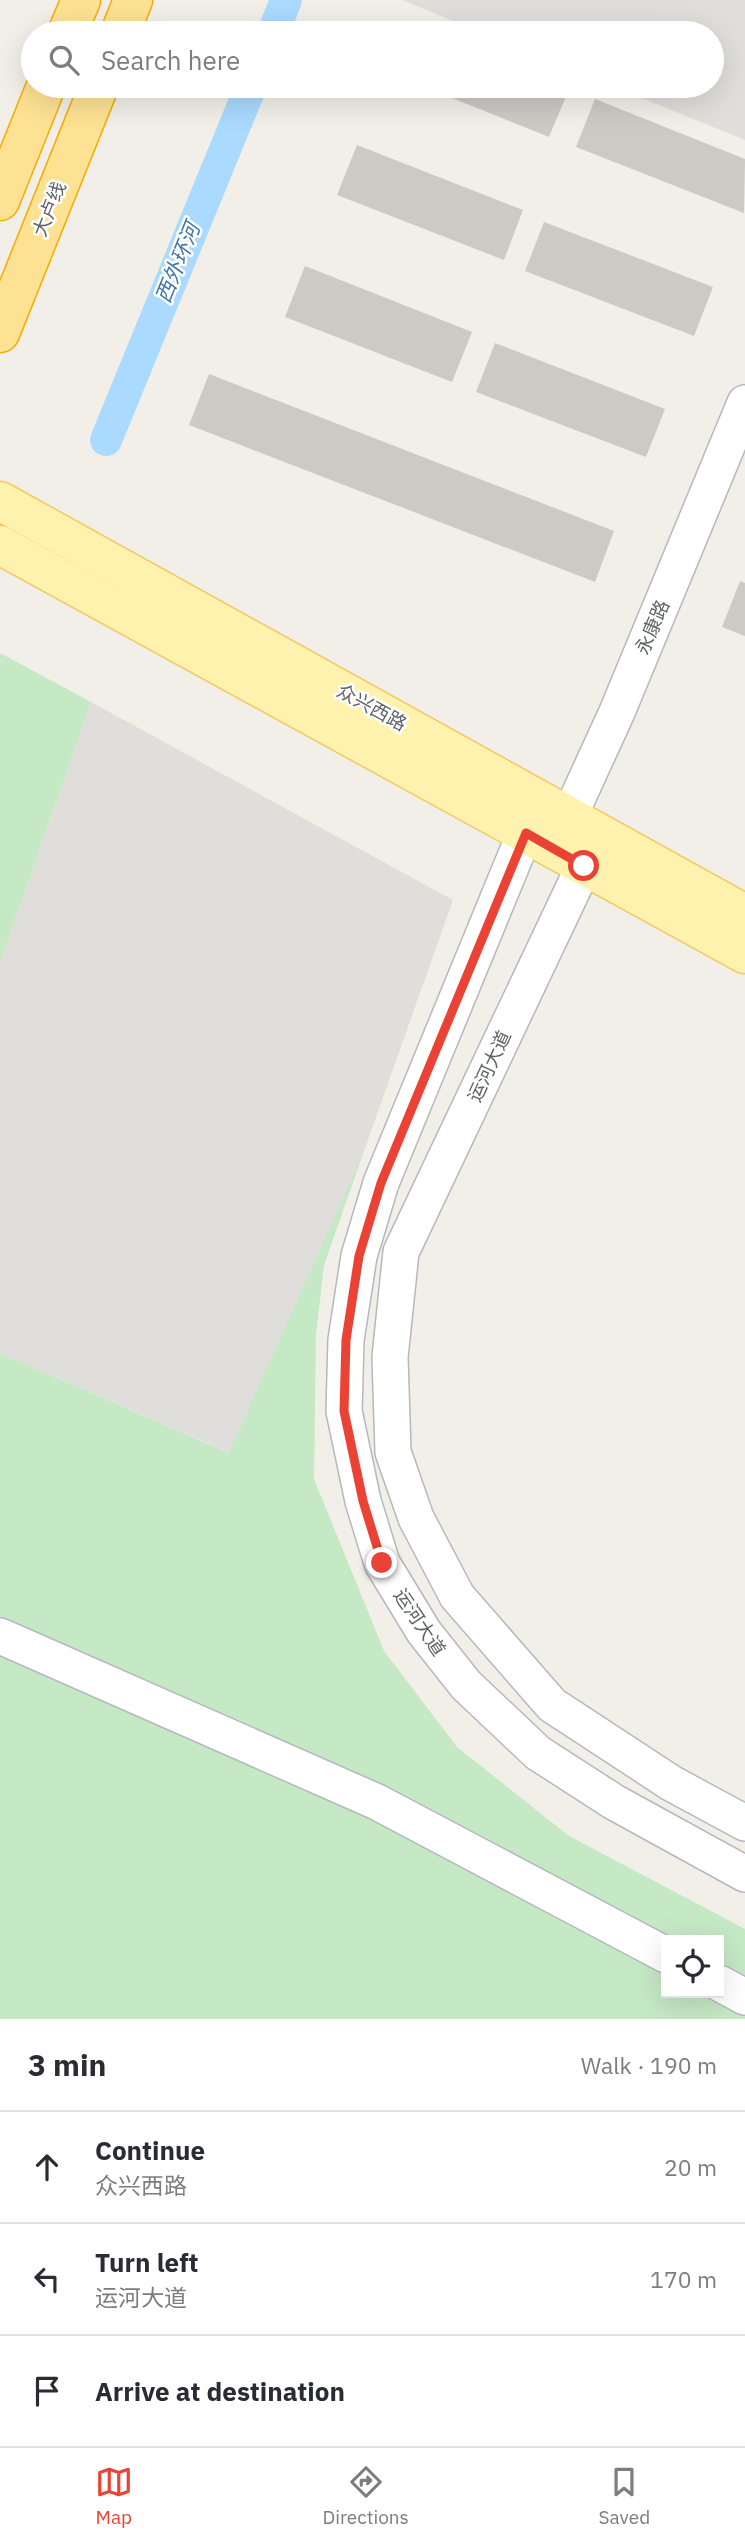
<!DOCTYPE html>
<meta charset="utf-8">
<style>
:root{--surface:#fff;--page:#f7f7f7;--text:#2b2b33;--muted:#7c7c81;--line:#e1e1e2;--accent:#ea4335}
body{margin:0;font-family:"IBM Plex Sans","Noto Sans SC",sans-serif;background:var(--page);color:var(--text)}
.controls{position:absolute;right:21px;bottom:21px;display:grid;overflow:hidden;border-radius:0px;box-shadow:0 7px 28px #0002}
.controls button{width:63px;height:63px;display:grid;place-items:center;padding:0;border:0;border-bottom:2px solid var(--line);background:var(--surface);color:var(--text);font:35px sans-serif}
.stop{position:absolute;width:21px;height:21px;margin:-16px;border:5px solid #ea4335;border-radius:50%;background:#fff}
.stop.end{background:#ea4335;border-color:#fff;box-shadow:0 2px 7px #0008}
.list{margin:0;padding:0;list-style:none}
h2{display:flex;justify-content:space-between;align-items:center;height:91px;margin:0;padding:0 28px;font-size:30px}
h2 small{font-size:23px;font-weight:400;color:var(--muted)}
.list li{display:grid;grid-template-columns:46px 1fr auto;gap:21px;align-items:center;box-sizing:border-box;height:112px;padding:0 28px;border-top:2px solid var(--line)}
.list b{display:block;font-size:26px;white-space:nowrap}
.list p{margin:0;font-size:23px;white-space:nowrap;color:var(--muted)}
.list em{font-size:23px;font-style:normal;color:var(--muted)}
.icon{flex:none;width:38px;height:38px;fill:none;stroke:currentColor;stroke-width:2;stroke-linecap:round;stroke-linejoin:round}
.map{position:relative;flex:none;width:745px;height:2019px;overflow:hidden}
.search{position:absolute;background:var(--surface);box-shadow:0 7px 28px #0002;left:21px;right:21px;top:21px;height:77px;display:flex;align-items:center;gap:18px;box-sizing:border-box;padding:0 24px;border-radius:38px;color:var(--muted);font-size:26px}
.sheet{height:427px;background:var(--surface)}
nav{display:flex;justify-content:space-around;align-items:center;box-sizing:border-box;height:98px;border-top:2px solid var(--line);background:var(--surface);font-size:19px;color:var(--muted)}
nav a{display:grid;justify-items:center;gap:4px}
nav .on{color:var(--accent)}
.map>svg:first-child{display:block}
.industrial{fill:#e0deda}
.green{fill:#c5e8c5;fill-rule:evenodd}
.lines{fill:none;stroke-linecap:round;stroke-linejoin:round}
.canal{stroke:#aadaff;stroke-width:32}
.building{fill:#cccac5}
.minor-casing{stroke:#b5b8bc;stroke-width:38}
.major-casing{stroke:#f2c960;stroke-width:41}
.highway-casing{stroke:#f9ab00;stroke-width:41}
.minor{stroke:#fff;stroke-width:35}
.major{stroke:#fff2af;stroke-width:38}
.highway{stroke:#fde293;stroke-width:38}
.route{stroke:#ea4335;stroke-width:9}
.labels{text-anchor:middle;stroke-width:5;stroke-linejoin:round;paint-order:stroke}
.street-label{font-size:19px;fill:#5f6368;stroke:#fff}
.water-label{font-size:21px;font-style:italic;fill:#4174aa;stroke:#fff}
</style>
<div class="map">
<svg width="745" height="2019" viewBox="0 0 745 2019">
<rect width="100%" height="100%" fill="#f1efe8"/>
<g class="industrial">
<polygon points="402,0 745,0 745,140 612,86 712,86 712,33 483,33"/>
<polygon points="91,702 453,900 364,1151 230,1453 0,1353 0,962"/>
</g>
<g class="green">
<polygon points="0,653 91,702 0,962"/>
<path d="M364 1151 324 1265 316 1334 314 1479 384 1651 457 1747 569 1836 745 1929V2019H0V1353L229 1453ZM666 1940H719V1993H666Z"/>
</g>
<g class="lines">
<g class="canal">
<polyline points="273,33 286,0"/>
<polyline points="106,440 251,86"/>
</g>
</g>
<g class="building">
<polygon points="404,22 431,33 400,33"/>
<polygon points="422,86 562,86 569,89 549,137"/>
<polygon points="595,99 745,159 744,213 576,147"/>
<polygon points="357,145 523,210 504,260 337,195"/>
<polygon points="544,222 713,287 694,336 525,271"/>
<polygon points="305,266 472,332 452,382 285,317"/>
<polygon points="495,343 665,409 646,457 476,392"/>
<polygon points="209,374 614,531 595,582 189,425"/>
<polygon points="740,581 745,583 745,636 722,627"/>
</g>
<g class="lines">
<g class="minor-casing">
<g id="minor">
<polyline points="525,833 381,1183 359,1256 346,1340 344,1411 363,1501 382,1563 424,1632 466,1685 538,1753 614,1802 745,1874"/>
<polyline points="557,843 617,712 745,403"/>
<polyline points="584,866 401,1252 390,1357 393,1452 416,1518 457,1596 552,1705 671,1783 745,1823"/>
<polyline points="0,1636 377,1802 666,1955"/>
<polyline points="719,1983 745,1997"/>
</g>
</g>
<g class="major-casing">
<g id="major">
<polyline points="0,501 745,914"/>
<polyline points="0,545 745,954"/>
</g>
</g>
<g class="highway-casing">
<g id="highway">
<polyline points="67,33 81,0"/>
<polyline points="120,33 133,0"/>
<polyline points="0,201 46,86"/>
<polyline points="0,333 99,86"/>
</g>
</g>
<use href="#minor" class="minor"/>
<use href="#major" class="major"/>
<use href="#highway" class="highway"/>
</g>
<g class="lines">
<polyline class="route" points="382,1563 363,1501 344,1411 346,1340 359,1256 381,1183 526,833 584,866"/>
</g>
<g class="labels">
<g class="street-label">
<text transform="translate(49 209) rotate(-68)" y="7">大卢线</text>
<text transform="translate(652 627) rotate(-67)" y="7">永康路</text>
<text transform="translate(372 707) rotate(29)" y="7">众兴西路</text>
<text transform="translate(489 1066) rotate(-65)" y="7">运河大道</text>
<text transform="translate(420 1622) rotate(56)" y="7">运河大道</text>
</g>
<g class="water-label">
<text transform="translate(178 263) rotate(-68)" y="7">西外环河</text>
</g>
</g>
</svg>
<div class="controls">
<button><svg class="icon" aria-label="locate" viewBox="0 0 24 24"><circle cx="12" cy="12" r="6"/><path d="M12 2v4M12 18v4M2 12h4M18 12h4"/></svg></button>
</div>
<div class="stop" style="left:584px;top:866px"></div>
<div class="stop end" style="left:382px;top:1563px"></div>
<div class="search"><svg class="icon" aria-label="search" viewBox="0 0 24 24"><circle cx="10" cy="10" r="6"/><path d="M15 15l6 6"/></svg>Search here</div>
</div>
<section class="sheet">
<h2>3 min<small>Walk · 190 m</small></h2>
<ul class="list">
<li><svg class="icon" aria-label="ahead" viewBox="0 0 24 24"><path d="M12 20V5M6 11l6-6 6 6"/></svg><div><b>Continue</b><p>众兴西路</p></div><em>20 m</em></li>
<li><svg class="icon" aria-label="left" viewBox="0 0 24 24"><path d="M17 20v-9H6M10 6l-5 5 5 5"/></svg><div><b>Turn left</b><p>运河大道</p></div><em>170 m</em></li>
<li><svg class="icon" aria-label="arrive" viewBox="0 0 24 24"><path d="M6 21V4h12l-3 4 3 4H6"/></svg><div><b>Arrive at destination</b></div></li>
</ul>
</section>
<nav>
<a class="on"><svg class="icon" aria-label="map" viewBox="0 0 24 24"><path d="M3 6l6-2 6 2 6-2v14l-6 2-6-2-6 2zM9 4v14M15 6v14"/></svg>Map</a>
<a><svg class="icon" aria-label="directions" viewBox="0 0 24 24"><path d="M12 3l9 9-9 9-9-9zM9 14v-3h6M13 9l2 2-2 2"/></svg>Directions</a>
<a><svg class="icon" aria-label="saved" viewBox="0 0 24 24"><path d="M7 4h10v16l-5-4-5 4z"/></svg>Saved</a>
</nav>
